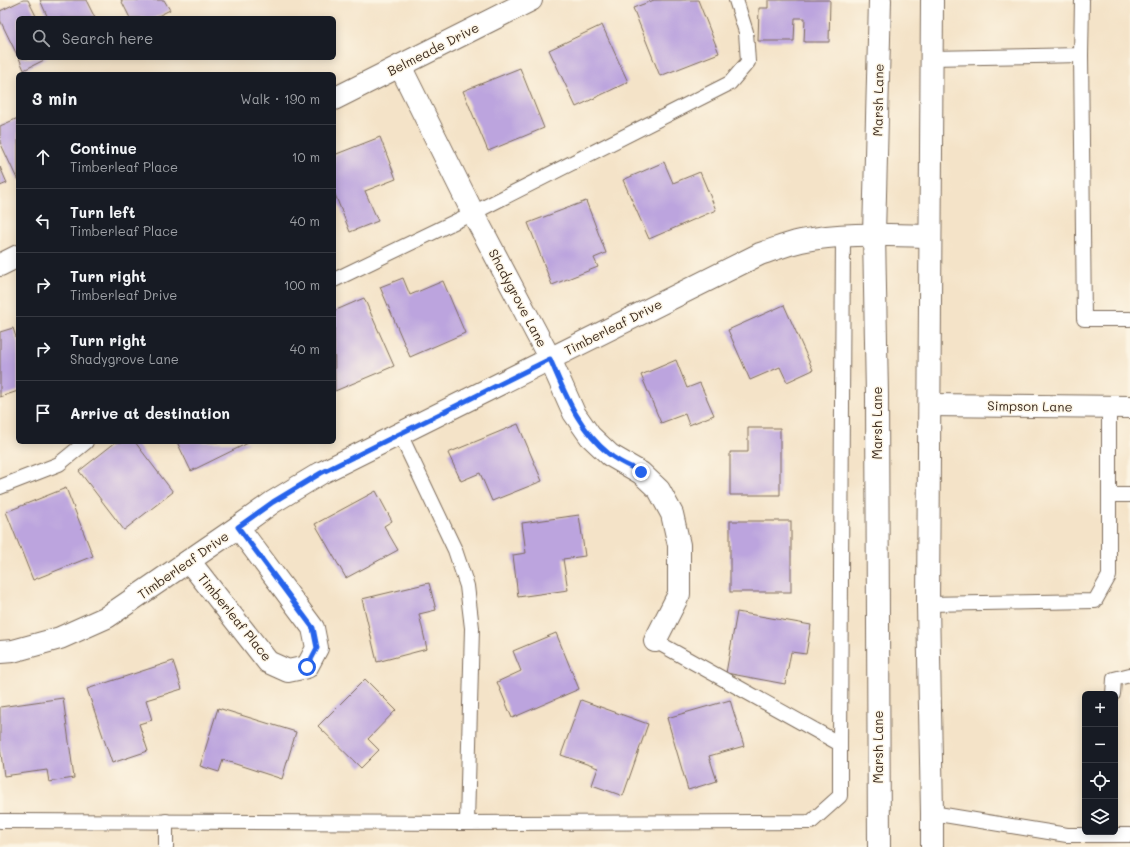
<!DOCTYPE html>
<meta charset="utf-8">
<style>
:root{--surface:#171b24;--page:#242831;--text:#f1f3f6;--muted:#9ea1a6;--line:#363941}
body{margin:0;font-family:Mali,sans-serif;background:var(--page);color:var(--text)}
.controls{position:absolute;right:12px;bottom:12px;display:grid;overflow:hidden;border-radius:6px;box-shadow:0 2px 10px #0003}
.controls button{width:36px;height:36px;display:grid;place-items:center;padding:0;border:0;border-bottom:1px solid var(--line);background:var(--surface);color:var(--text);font:20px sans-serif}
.stop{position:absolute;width:12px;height:12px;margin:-9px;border:3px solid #2563eb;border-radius:50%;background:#fff}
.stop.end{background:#2563eb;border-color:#fff;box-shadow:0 1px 4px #0008}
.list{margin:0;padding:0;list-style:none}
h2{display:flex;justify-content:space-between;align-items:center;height:52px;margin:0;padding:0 16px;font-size:17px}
h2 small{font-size:13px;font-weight:400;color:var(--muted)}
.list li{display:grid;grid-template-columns:26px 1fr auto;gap:12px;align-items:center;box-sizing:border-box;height:64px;padding:0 16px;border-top:1px solid var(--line)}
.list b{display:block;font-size:15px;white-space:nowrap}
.list p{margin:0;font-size:13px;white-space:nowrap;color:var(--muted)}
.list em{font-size:13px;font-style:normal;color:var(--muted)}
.icon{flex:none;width:22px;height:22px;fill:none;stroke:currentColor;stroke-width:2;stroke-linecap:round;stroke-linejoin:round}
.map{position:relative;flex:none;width:1130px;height:847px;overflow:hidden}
.search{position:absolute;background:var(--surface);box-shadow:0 2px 10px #0003;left:16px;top:16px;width:320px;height:44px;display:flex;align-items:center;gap:10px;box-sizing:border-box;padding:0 14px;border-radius:6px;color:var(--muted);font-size:15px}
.panel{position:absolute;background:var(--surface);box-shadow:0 2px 10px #0003;left:16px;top:72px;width:320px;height:372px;border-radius:6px}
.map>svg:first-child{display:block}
.building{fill:#bca4de}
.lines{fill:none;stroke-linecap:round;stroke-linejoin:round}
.lane-casing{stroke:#7c6b5a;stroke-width:16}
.street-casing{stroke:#7c6b5a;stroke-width:24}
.secondary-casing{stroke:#7c6b5a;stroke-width:24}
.lane{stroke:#fff;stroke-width:14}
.street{stroke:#fff;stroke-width:22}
.secondary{stroke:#fff;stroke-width:22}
.route{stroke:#2563eb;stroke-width:5}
.labels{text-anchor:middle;stroke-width:3;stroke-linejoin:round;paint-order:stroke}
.street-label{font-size:13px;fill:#3b2a1e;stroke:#fcf5e5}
</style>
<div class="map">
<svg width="1130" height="847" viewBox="0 0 1130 847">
<rect width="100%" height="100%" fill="#fcf5e5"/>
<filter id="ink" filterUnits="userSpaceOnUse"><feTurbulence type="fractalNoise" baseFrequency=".025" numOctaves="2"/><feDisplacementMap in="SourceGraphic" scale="8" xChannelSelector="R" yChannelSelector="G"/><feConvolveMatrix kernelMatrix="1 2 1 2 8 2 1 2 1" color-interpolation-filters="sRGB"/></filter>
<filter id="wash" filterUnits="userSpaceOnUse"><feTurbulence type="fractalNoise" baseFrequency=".012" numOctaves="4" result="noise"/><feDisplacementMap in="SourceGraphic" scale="16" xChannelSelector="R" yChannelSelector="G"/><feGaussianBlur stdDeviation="0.9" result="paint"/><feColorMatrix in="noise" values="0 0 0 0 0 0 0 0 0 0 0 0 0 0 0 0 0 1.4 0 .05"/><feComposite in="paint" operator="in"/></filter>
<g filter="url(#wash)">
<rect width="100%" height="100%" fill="#f4e3c8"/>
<g id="blocks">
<g class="building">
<polygon points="23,0 28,0 37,18 18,18 18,57 0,20 0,11"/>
<polygon points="40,0 86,0 95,18 48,18"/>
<polygon points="121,0 164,0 170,10 154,18 130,18"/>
<polygon points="654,0 698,0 719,53 660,76 633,8"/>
<polygon points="768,0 830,0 829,42 804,42 805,18 795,18 794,41 758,41 759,8 768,8"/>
<polygon points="602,25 628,82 576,107 549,50"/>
<polygon points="19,58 48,58 24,70"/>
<polygon points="520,68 544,128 488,151 463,91"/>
<polygon points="18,118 18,181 0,142 0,126"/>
<polygon points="380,137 396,179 365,191 378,221 350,232 334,192 334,155"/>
<polygon points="664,162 673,183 700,172 716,210 649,239 623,180"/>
<polygon points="0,167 7,183 0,186"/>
<polygon points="586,201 606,253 594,258 598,267 552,285 528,223"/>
<polygon points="403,278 410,295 443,281 465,333 410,357 380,287"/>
<polygon points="364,298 394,366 335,391 334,311"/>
<polygon points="784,305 813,370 787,382 780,367 750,380 728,330"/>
<polygon points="13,328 18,343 18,391 0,397 0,332"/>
<polygon points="676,360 687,388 700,383 714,415 689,425 685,414 661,423 641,375"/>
<polygon points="518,424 542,481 492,501 480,473 461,481 448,453"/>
<polygon points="748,428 780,428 780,495 730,495 730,452 748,452"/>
<polygon points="116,442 135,442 173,492 124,530 79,471"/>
<polygon points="177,442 247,442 248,443 191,471"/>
<polygon points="66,488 93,556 33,580 6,512"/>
<polygon points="376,491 392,521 384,526 398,550 346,578 315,524"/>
<polygon points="579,515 585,556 563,559 568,590 518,597 513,555 526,553 522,523"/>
<rect x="730" y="521" width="61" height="71"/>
<polygon points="429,583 436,610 419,614 427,649 377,662 362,599"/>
<polygon points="737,612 811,625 806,654 791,652 785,684 726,673"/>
<polygon points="556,633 579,689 512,718 497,682 521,671 513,651"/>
<polygon points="173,661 182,689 146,700 152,720 139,724 148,751 112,763 87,689"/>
<polygon points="365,679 396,710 368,739 379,750 361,768 318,726"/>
<polygon points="63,698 74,778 49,782 47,770 4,776 0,747 0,707"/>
<polygon points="581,700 648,724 623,796 592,785 598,768 561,755"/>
<polygon points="730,700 744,746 709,756 717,781 688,790 667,718"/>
<polygon points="218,708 296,732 282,779 223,760 219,772 200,766"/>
</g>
</g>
</g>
<g filter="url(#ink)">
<use href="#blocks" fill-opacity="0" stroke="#7c6b5a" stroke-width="1"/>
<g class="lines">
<g class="lane-casing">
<g id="lane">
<polyline points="1081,55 1084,319 1130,319"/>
<polyline points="931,58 1081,55 1082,0"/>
<polyline points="334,280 473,213 730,83 748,62 746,32 736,0"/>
<polyline points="400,434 455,550 467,586 472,628 467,823"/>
<polyline points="0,487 59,464 86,442"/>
<polyline points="1110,495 1130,495"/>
<polyline points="928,604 1095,601 1109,576 1109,407"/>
<polyline points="1113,694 1114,679 1130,675"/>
<polyline points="840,744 843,235"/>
<polyline points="932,813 1067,835 1130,835"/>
<polyline points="0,821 467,823 811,822 840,796 840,744 655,641"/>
<polyline points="166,847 166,821"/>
</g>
</g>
<g class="street-casing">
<g id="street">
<polyline points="400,66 473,213 550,359 574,413 590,436 610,455 641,473 659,490 672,514 679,545 679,594 655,641"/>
<polyline points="334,99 531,0"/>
<polyline points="0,265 18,256"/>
<polyline points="930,405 1130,407"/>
<polyline points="189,561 268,662 288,671 307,667 317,648 313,628 238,527"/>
<path d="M0 652 13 651 60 638 107 617 238 527 273 502 321 473 760 254C773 250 787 244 801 241 843 232 887 235 930 236"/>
</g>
</g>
<g class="secondary-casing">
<g id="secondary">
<polyline points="879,847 877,396 874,234 880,0"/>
<polyline points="932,847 932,813 928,604 932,0"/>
</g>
</g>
<use href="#lane" class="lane"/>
<use href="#street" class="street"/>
<use href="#secondary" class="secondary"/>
</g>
</g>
<g class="lines" filter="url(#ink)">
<path class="route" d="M307 667 317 648 313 628 238 527 273 502 321 473 550 359C566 395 578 429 609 454 618 462 631 467 641 472"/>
</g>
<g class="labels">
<g class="street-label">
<text transform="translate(433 49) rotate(-27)" y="5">Belmeade Drive</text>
<text transform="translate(878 100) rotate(-89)" y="5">Marsh Lane</text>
<text transform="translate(518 298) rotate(62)" y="5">Shadygrove Lane</text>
<text transform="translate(613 327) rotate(-27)" y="5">Timberleaf Drive</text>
<text transform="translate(1030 406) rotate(1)" y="5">Simpson Lane</text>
<text transform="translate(877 423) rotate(-90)" y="5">Marsh Lane</text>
<text transform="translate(183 565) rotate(-35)" y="5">Timberleaf Drive</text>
<text transform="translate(235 617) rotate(51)" y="5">Timberleaf Place</text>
<text transform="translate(878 747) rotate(-90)" y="5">Marsh Lane</text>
</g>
</g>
</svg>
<div class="controls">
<button>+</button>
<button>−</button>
<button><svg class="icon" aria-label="locate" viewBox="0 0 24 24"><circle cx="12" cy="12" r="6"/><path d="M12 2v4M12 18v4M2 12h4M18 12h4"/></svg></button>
<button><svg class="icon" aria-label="layers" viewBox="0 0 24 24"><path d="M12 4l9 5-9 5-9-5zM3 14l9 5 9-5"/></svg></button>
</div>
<div class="stop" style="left:307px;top:667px"></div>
<div class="stop end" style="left:641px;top:472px"></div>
<div class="search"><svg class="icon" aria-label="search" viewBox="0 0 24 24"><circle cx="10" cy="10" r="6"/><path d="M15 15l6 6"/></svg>Search here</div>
<section class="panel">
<h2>3 min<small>Walk · 190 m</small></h2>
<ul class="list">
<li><svg class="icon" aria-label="ahead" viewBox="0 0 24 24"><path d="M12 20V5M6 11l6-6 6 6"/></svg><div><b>Continue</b><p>Timberleaf Place</p></div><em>10 m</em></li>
<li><svg class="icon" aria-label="left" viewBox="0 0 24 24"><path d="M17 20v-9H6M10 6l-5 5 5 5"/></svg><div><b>Turn left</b><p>Timberleaf Place</p></div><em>40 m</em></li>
<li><svg class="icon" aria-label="right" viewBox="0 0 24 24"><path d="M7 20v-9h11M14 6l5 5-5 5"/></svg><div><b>Turn right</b><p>Timberleaf Drive</p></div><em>100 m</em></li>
<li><svg class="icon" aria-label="right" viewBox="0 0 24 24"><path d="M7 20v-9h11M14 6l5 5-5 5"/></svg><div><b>Turn right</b><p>Shadygrove Lane</p></div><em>40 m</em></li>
<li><svg class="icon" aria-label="arrive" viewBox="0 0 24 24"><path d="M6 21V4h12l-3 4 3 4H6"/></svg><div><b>Arrive at destination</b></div></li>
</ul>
</section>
</div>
